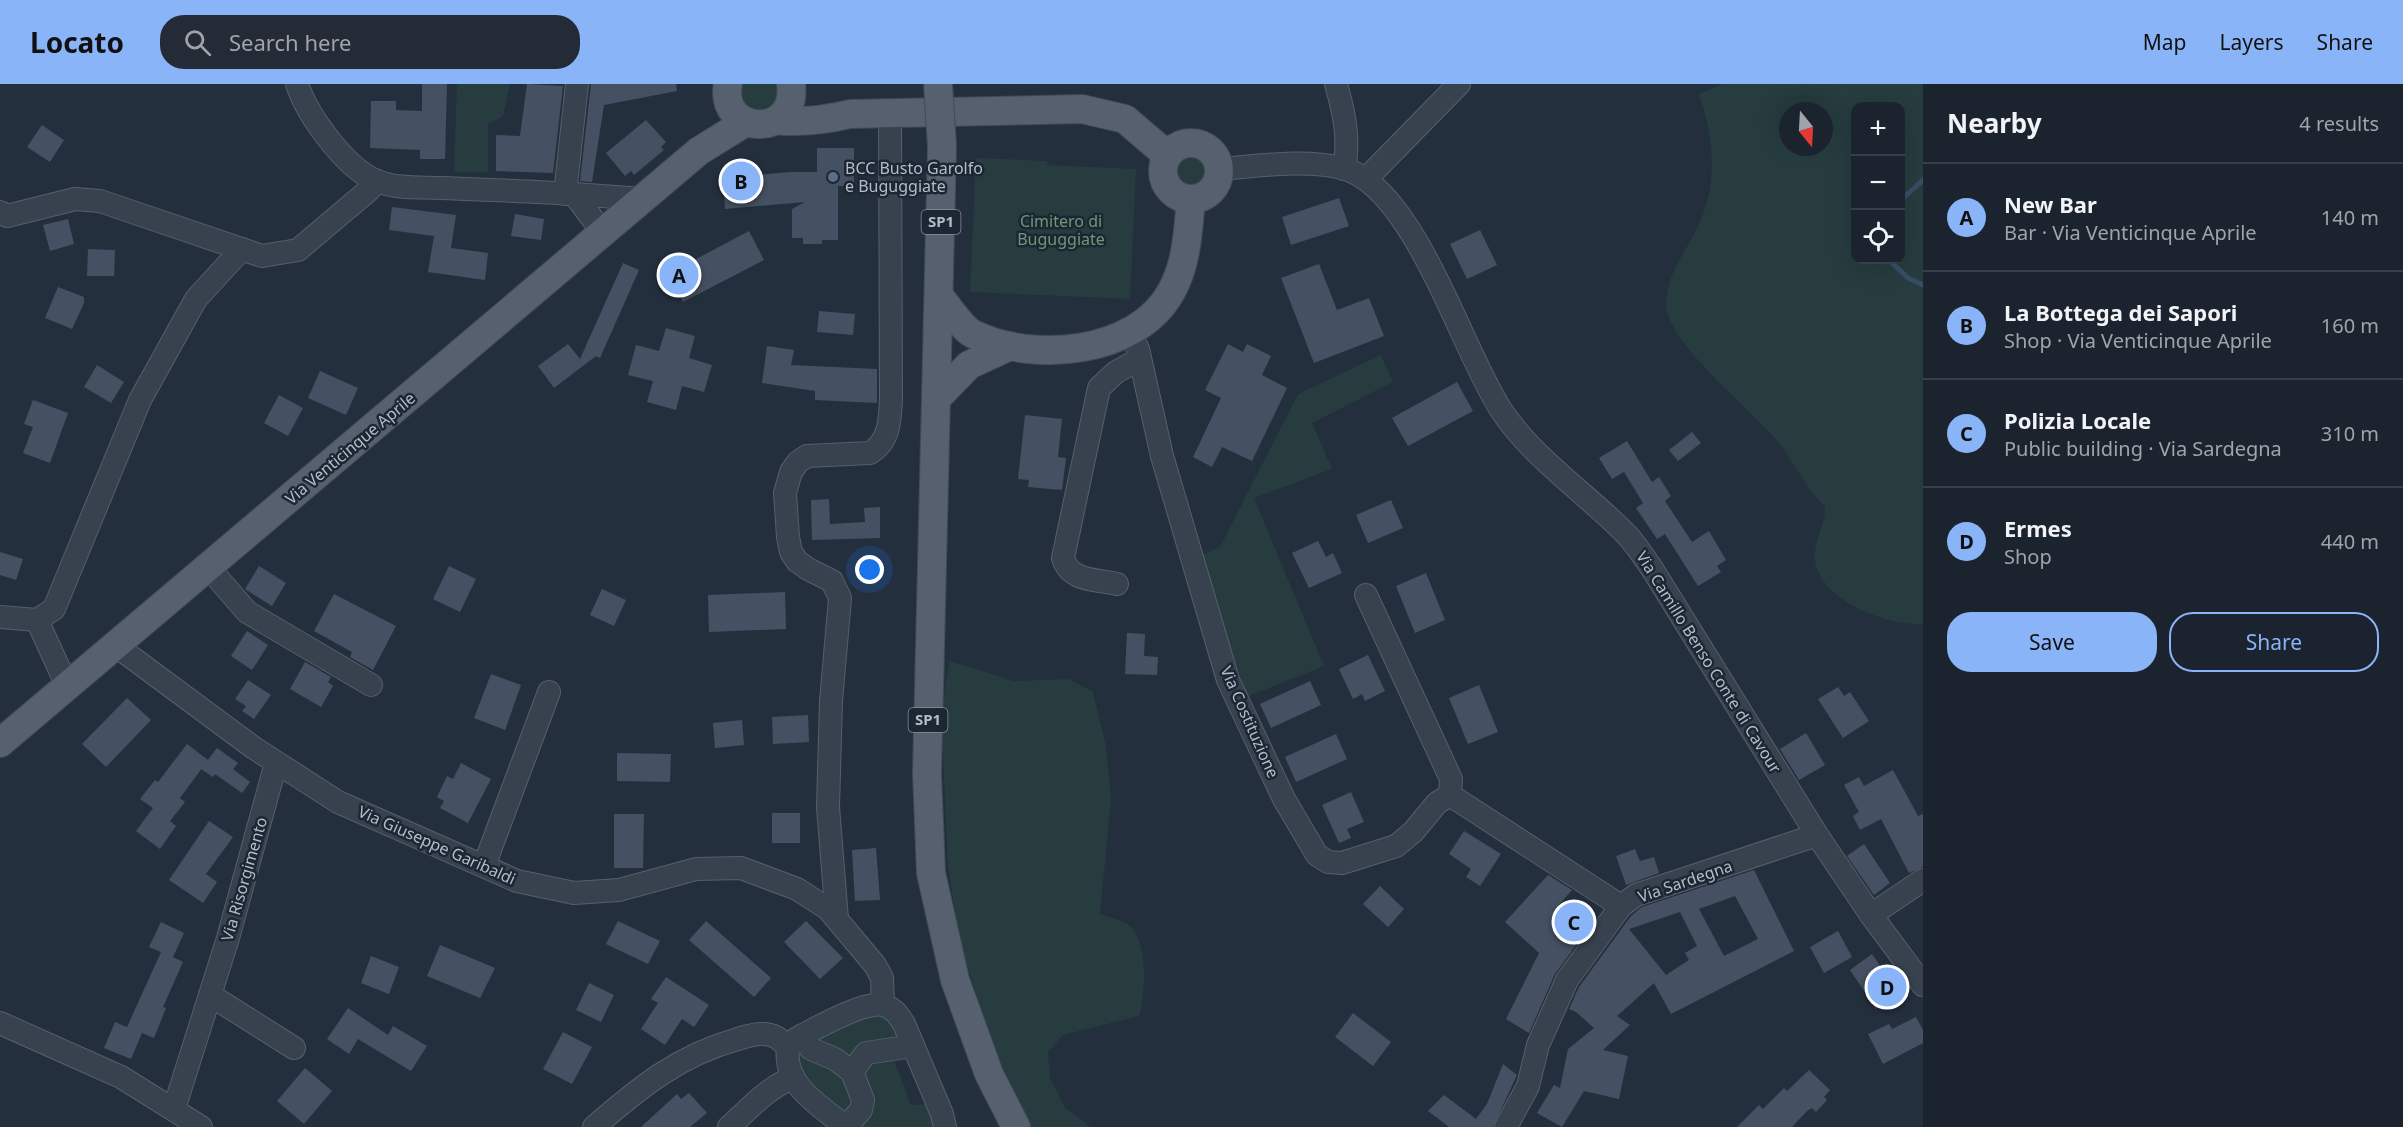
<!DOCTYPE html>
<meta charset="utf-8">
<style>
:root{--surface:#1b232e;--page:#242b36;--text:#f1f3f6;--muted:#a0a4aa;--line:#39404a;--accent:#8ab4f8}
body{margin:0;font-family:"Noto Sans",sans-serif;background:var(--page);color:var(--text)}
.controls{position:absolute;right:18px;top:18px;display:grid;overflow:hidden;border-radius:12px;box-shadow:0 6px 24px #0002}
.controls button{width:54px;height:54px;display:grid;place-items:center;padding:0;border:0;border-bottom:2px solid var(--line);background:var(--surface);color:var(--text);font:30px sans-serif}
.compass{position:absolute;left:1779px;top:18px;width:54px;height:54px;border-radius:50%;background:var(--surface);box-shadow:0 6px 24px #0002;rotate:162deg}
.you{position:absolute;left:870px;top:486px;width:21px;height:21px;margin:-15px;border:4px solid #fff;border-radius:50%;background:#1a73e8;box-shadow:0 0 0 9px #1a73e833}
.badge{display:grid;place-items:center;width:39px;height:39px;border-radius:50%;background:var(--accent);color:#111;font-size:20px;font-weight:700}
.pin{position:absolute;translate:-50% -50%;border:3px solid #fff;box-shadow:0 2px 6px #0006}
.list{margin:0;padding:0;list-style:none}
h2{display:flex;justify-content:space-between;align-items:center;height:78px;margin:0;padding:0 24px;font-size:26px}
h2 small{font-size:20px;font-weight:400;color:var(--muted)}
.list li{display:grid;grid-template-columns:39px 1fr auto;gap:18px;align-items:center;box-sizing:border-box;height:108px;padding:0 24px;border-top:2px solid var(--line)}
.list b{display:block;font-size:22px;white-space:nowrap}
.list p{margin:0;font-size:20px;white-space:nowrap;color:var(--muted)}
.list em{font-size:20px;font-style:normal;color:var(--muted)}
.actions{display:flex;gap:12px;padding:18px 24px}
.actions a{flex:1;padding:14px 0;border:2px solid var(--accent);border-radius:24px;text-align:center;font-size:21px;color:var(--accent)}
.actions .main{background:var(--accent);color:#111}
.icon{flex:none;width:33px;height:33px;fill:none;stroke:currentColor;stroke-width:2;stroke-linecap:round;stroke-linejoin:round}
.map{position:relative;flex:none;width:1923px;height:1043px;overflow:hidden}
header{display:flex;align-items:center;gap:36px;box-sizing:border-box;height:84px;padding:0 30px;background:var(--accent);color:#111}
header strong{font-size:28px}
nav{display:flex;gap:33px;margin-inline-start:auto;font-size:21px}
.search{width:420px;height:54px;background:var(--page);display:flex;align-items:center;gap:15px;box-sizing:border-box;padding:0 21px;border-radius:24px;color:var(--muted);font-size:22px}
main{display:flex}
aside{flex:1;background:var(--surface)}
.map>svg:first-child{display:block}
.green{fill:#263c3f;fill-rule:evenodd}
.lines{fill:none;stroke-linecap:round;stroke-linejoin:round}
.stream{stroke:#394c67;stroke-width:5}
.building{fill:#455162;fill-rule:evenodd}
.minor-casing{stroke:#565f6c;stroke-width:24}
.major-casing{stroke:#414a57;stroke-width:30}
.minor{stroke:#38414e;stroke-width:22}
.major{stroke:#56606e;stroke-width:28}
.major-bridge-casing{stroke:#414a57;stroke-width:30;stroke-linecap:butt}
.major-bridge{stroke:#56606e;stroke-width:28}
.service-dot{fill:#5c6f8a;stroke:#1d2633;stroke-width:2}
.labels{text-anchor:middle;stroke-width:5;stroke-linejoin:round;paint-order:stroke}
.shield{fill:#1d2633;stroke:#878f9c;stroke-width:1.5}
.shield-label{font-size:15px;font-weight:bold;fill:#b4bcc9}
.poi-label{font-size:16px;fill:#b4bcc9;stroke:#1d2633;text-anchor:start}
.park-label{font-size:16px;fill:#6b9a76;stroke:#1d2633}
.street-label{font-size:16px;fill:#b4bcc9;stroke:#1d2633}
</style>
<header>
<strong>Locato</strong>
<div class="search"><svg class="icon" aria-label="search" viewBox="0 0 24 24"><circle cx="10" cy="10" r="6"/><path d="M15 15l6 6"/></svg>Search here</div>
<nav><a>Map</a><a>Layers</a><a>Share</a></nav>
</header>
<main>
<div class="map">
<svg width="1923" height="1043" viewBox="0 0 1923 1043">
<rect width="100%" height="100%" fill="#242f3e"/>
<g class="green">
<polygon points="457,0 510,0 503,32 488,40 488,88 454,88"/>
<polygon points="741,0 778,0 776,21 756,29 740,16"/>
<path d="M1723 0H1923V540C1888 542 1820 517 1815 476 1813 458 1826 441 1825 422 1808 408 1793 376 1777 356 1752 327 1666 257 1666 221 1666 193 1682 173 1694 150 1719 104 1715 58 1699 10ZM1856 22H1900V176H1856ZM1788 27H1824V63H1788Z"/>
<circle cx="1191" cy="88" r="15"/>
<polygon points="976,74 1047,77 1047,81 1136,85 1130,215 970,208"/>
<polygon points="1381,271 1393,298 1312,339 1332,385 1254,414 1324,582 1246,613 1202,471 1220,463 1298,310"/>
<path d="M950 577 1014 597 1069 595 1093 608 1106 662 1111 715 1100 830C1108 833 1124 836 1130 842 1149 860 1145 910 1139 932L1063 951 1048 968 1050 994 1065 1024 1091 1043H1030L994 964 960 860 948 781 941 626Z"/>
<polygon points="869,931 891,935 909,966 891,969 911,1021 930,1020 937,1043 859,1043 806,1000 797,976 802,960"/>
</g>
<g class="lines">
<g class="stream">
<polyline points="1900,117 1923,96"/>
<polyline points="1889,176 1908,194 1923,201"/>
</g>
</g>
<g class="building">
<polygon points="422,0 447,0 445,75 420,75 420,66 370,64 371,17 396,17 396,26 422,27"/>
<polygon points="527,0 563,2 553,89 496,87 496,51 520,52"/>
<polygon points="591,0 676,0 677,7 604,21 592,98 580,97"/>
<polygon points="646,36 666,58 661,63 664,66 634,91 631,87 625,92 606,69"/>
<polygon points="42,41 64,56 50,78 27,63"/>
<polygon points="817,64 854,64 854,102 838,102 838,156 822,156 822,160 803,160 803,154 792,154 792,125 805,118 725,125 723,94 790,88 817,88"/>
<polygon points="1339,114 1349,142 1291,161 1282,133"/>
<polygon points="392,123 456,131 451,164 488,169 485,196 428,188 434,152 389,146"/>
<polygon points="515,130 544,135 541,156 511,152"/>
<polygon points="68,135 74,160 50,167 43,141"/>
<polygon points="1480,146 1497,181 1467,195 1450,160"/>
<polygon points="749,147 764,176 683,218 668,190"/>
<polygon points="88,165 115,166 114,192 87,192"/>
<polygon points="623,179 639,186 600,274 596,272 554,304 538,282 568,260 580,275"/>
<polygon points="1319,180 1337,226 1369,214 1384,252 1314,279 1281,194"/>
<polygon points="58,203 84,213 84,219 72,245 45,234"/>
<polygon points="819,227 855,230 853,251 817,248"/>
<polygon points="666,244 695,252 689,274 712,281 704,308 682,302 676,326 647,318 653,297 628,291 636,261 659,267"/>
<polygon points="1228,260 1243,268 1247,260 1271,272 1262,291 1287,304 1252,377 1222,363 1212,383 1193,373 1221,314 1205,306"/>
<polygon points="767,262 794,266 791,281 877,285 877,319 815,316 815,307 762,299"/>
<polygon points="97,281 124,298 111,319 84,303"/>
<polygon points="320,287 358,304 346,331 308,314"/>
<polygon points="1457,298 1473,327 1408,362 1392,334"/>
<polygon points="279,311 303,324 288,352 264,339"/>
<polygon points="33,316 68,329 50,379 23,369 33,343 24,340"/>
<polygon points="1025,331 1062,335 1058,373 1066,374 1062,406 1028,403 1029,396 1018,395"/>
<polygon points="1692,348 1701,359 1678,377 1669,366"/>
<polygon points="1627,357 1652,398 1659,393 1671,412 1665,417 1692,458 1709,447 1726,476 1717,482 1721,488 1698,502 1665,450 1657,455 1636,424 1643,419 1624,388 1612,395 1599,374"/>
<polygon points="829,415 830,440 865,438 864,424 880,423 880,454 812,456 811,416"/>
<polygon points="1391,416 1403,444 1368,459 1356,431"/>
<polygon points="1318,457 1326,473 1333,469 1342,489 1309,504 1292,469"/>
<polygon points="0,468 23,475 16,496 0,491"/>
<polygon points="259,482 286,499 272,522 245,505"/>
<polygon points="449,482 476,495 460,528 433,515"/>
<polygon points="1426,489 1445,536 1415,549 1396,502"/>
<polygon points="602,505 626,516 614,542 590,531"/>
<polygon points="785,508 786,545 709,548 708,511"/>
<polygon points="334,510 396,542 373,586 350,573 352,568 314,547"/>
<polygon points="247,547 268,561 252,586 231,572"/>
<polygon points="1127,549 1145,550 1144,572 1158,573 1157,591 1125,590"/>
<polygon points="1368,571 1385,607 1365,617 1362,610 1353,615 1339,585"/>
<polygon points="305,578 331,593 328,598 333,602 321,623 290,605"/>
<polygon points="491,590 521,601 505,646 474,634"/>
<polygon points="248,596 271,611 254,635 242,627 246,622 235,615"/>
<polygon points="1310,597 1321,621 1271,644 1260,620"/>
<polygon points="1479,601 1498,648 1468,660 1449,614"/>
<polygon points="1838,603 1844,612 1850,608 1869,637 1843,654 1818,615"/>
<polygon points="127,614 151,636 106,683 82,660"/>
<polygon points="808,631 809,658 773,660 772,633"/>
<polygon points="742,636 744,661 715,664 713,639"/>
<polygon points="1806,649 1825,681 1799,696 1780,665"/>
<polygon points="1336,650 1347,675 1296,698 1285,673"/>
<polygon points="187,660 208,676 180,714 185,718 170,737 176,742 160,765 136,747 153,724 140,715 155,696 158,698"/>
<polygon points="217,664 238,679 233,685 250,698 242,709 215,690 213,693 201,685"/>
<polygon points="617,669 671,670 670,698 617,697"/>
<polygon points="461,679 491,695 468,739 440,724 444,717 437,713 447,692 453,695"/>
<polygon points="1893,686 1918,732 1923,730 1923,783 1909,789 1881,735 1860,746 1853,732 1859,728 1844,701 1859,693 1864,702"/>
<polygon points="1351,708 1364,738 1347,745 1351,754 1339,759 1322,721"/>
<rect x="772" y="729" width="28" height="30"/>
<polygon points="614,730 644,730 643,784 614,784"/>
<polygon points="209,737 233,753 206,790 217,798 203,819 169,796"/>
<polygon points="1464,747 1501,770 1480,802 1466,793 1471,785 1449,770"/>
<polygon points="1864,760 1890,799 1874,811 1847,772"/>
<polygon points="876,764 880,816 855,817 852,766"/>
<polygon points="1635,765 1640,777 1654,773 1659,789 1626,801 1616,772"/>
<path d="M1754 786 1794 867 1671 930 1654 899 1617 932 1630 941 1603 966 1628 972 1619 1015 1584 1007 1562 1043 1537 1029 1554 1001 1560 1004 1568 965 1594 944 1576 928 1569 925 1579 903 1631 832 1642 823ZM1735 812 1758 855 1724 872 1699 825ZM1680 828 1697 862 1685 869 1689 876 1666 891 1629 845Z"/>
<polygon points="1548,791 1572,806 1558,822 1590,842 1555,890 1529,949 1506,935 1539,869 1505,838"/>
<polygon points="1380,802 1404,825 1388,843 1363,820"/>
<polygon points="618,837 660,857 648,880 606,860"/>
<polygon points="706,837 771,894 754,913 689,856"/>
<polygon points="806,837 843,874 820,895 784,858"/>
<polygon points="161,838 184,849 173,873 183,878 163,923 166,924 154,954 142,949 131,975 104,964 115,938 127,943 161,868 149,863"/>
<polygon points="1838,847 1852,873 1824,889 1810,863"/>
<polygon points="440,861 495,884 480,914 427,892"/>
<polygon points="1872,870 1899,909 1876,925 1850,886"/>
<polygon points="371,872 399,883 389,910 361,899"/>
<polygon points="666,893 709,921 694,943 682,935 665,961 641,945 658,919 651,915"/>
<polygon points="589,899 614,911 601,938 576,926"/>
<polygon points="348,924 388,951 393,942 427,962 411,987 358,955 349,970 327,955"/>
<polygon points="1353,929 1391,958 1373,982 1335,953"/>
<polygon points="1916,933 1923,946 1923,959 1883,980 1868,950 1889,940 1892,945"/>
<polygon points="563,948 592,963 572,1000 543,985"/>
<polygon points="1503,980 1517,991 1493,1043 1449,1043 1428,1027 1444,1011 1476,1035 1487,1020"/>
<polygon points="305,984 332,1007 304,1040 277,1017"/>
<polygon points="1809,986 1830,1006 1824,1013 1827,1016 1816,1028 1812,1024 1807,1027 1792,1043 1737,1043 1759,1021 1763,1025 1784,1004 1787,1007"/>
<polygon points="689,1009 707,1029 690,1043 641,1043 677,1010 681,1015"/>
</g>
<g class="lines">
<g class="minor-casing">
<g id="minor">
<path d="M297 0C307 31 346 85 377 97 396 105 421 103 441 104 485 106 530 107 574 110"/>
<path d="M1336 0C1344 28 1350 56 1344 85"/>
<path d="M1220 85C1259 82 1303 75 1342 84 1414 102 1461 265 1501 326 1532 373 1583 407 1623 447 1634 457 1642 471 1651 483L1817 751 1871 831 1923 901"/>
<polyline points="1366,95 1459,0"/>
<polyline points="565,110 577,0"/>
<polyline points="0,128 7,132 75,115 100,117 262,172 298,166 369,106 377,97"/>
<polyline points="603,149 574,110 643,115"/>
<polyline points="1130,249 1138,265 1162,372 1228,596 1284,715 1317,771 1328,778 1342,779 1396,762 1413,748 1437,719 1450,711"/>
<polyline points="209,484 247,528 371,601"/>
<path d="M1117 500C1096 495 1070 498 1063 474L1099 304 1116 288 1140 275"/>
<polyline points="1366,511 1451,695 1450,711 1621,822"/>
<polyline points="0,533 37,536 54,525 140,316 196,215 242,165"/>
<polyline points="37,536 67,602"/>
<polyline points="115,561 254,664 338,718 517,797 574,809 619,806 696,785 741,784 797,805 828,825 875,881 882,894 883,921"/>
<polyline points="484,782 549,608"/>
<polyline points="1871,831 1923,796"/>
<path d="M837 835 828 723 831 617 840 514 832 497 808 485 797 477 791 468 788 453 785 409 791 388 798 378 807 372 870 369C890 357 890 336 891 314L890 29"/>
<polyline points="210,911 294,964"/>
<polyline points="0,939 121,993 201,1043"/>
<polyline points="803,951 811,965 835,975 852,988 863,1016 861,1026 846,1043"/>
<path d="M788 964 796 955 803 951C820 942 865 917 883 921 894 924 899 932 904 940L942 1030 945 1043"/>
<path d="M788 964C783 1002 821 1022 846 1043"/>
<polyline points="852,988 866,969 913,962"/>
<polyline points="174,1025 228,854 276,679"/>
<path d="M594 1043C639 1004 679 971 738 955 747 952 760 948 770 951 777 952 784 959 788 964"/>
<path d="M729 1043C748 1026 769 1002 793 994"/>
<polyline points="1506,1043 1528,1002 1538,961 1567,896 1621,822 1636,811 1817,751"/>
</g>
</g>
<g class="major-casing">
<g id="major">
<path d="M728 0C718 51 798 56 791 0"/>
<path d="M776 36C801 39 825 36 850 30L1082 25 1125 35 1167 71"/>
<circle cx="1191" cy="87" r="28"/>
<polyline points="942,62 927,689 931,789 955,896 989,990 1016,1043"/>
<path d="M940 213C948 223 963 245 973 250 1032 279 1136 271 1171 208 1187 180 1188 147 1191 115"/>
<polyline points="936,315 969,281 1008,263"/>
<polyline points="0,659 699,67 746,38"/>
</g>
</g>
<use href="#minor" class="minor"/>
<use href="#major" class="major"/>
<g class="major-bridge-casing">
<polyline id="major-bridge" points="938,0 942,62"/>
</g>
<use href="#major-bridge" class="major-bridge"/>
</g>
<circle class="service-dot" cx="833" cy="93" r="6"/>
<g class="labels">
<g class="shield">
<rect x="921.5" y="126" width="39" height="24" rx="4.5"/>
<rect x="908.5" y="624" width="39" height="24" rx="4.5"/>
</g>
<g class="shield-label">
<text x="941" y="143">SP1</text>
<text x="928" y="641">SP1</text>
</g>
<g class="poi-label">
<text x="845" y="90">BCC Busto Garolfo<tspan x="845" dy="18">e Buguggiate</tspan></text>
</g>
<g class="park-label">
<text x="1061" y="143">Cimitero di<tspan x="1061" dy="18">Buguggiate</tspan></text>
</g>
<g class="street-label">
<text transform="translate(350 364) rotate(-40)" y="6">Via Venticinque Aprile</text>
<text transform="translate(1709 578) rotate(58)" y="6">Via Camillo Benso Conte di Cavour</text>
<text transform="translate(1250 638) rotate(66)" y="6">Via Costituzione</text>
<text transform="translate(437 761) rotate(24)" y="6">Via Giuseppe Garibaldi</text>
<text transform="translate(244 795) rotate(-74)" y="6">Via Risorgimento</text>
<text transform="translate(1685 797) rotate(-19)" y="6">Via Sardegna</text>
</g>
</g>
</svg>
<div class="controls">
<button>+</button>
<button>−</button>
<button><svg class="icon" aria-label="locate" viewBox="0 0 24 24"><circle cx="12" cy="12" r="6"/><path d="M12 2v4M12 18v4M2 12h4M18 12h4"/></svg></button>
</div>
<svg class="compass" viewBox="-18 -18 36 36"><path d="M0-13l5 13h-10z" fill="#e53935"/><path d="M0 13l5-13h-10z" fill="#a0a4aa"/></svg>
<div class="you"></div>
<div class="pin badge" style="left:679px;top:191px">A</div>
<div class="pin badge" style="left:741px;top:97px">B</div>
<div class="pin badge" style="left:1574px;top:838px">C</div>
<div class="pin badge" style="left:1887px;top:903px">D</div>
</div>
<aside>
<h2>Nearby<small>4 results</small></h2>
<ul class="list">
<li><span class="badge">A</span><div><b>New Bar</b><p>Bar · Via Venticinque Aprile</p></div><em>140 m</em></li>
<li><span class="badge">B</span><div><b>La Bottega dei Sapori</b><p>Shop · Via Venticinque Aprile</p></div><em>160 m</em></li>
<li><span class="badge">C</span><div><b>Polizia Locale</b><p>Public building · Via Sardegna</p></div><em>310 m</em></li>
<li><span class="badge">D</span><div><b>Ermes</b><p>Shop</p></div><em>440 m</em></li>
</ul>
<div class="actions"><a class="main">Save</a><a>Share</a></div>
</aside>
</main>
